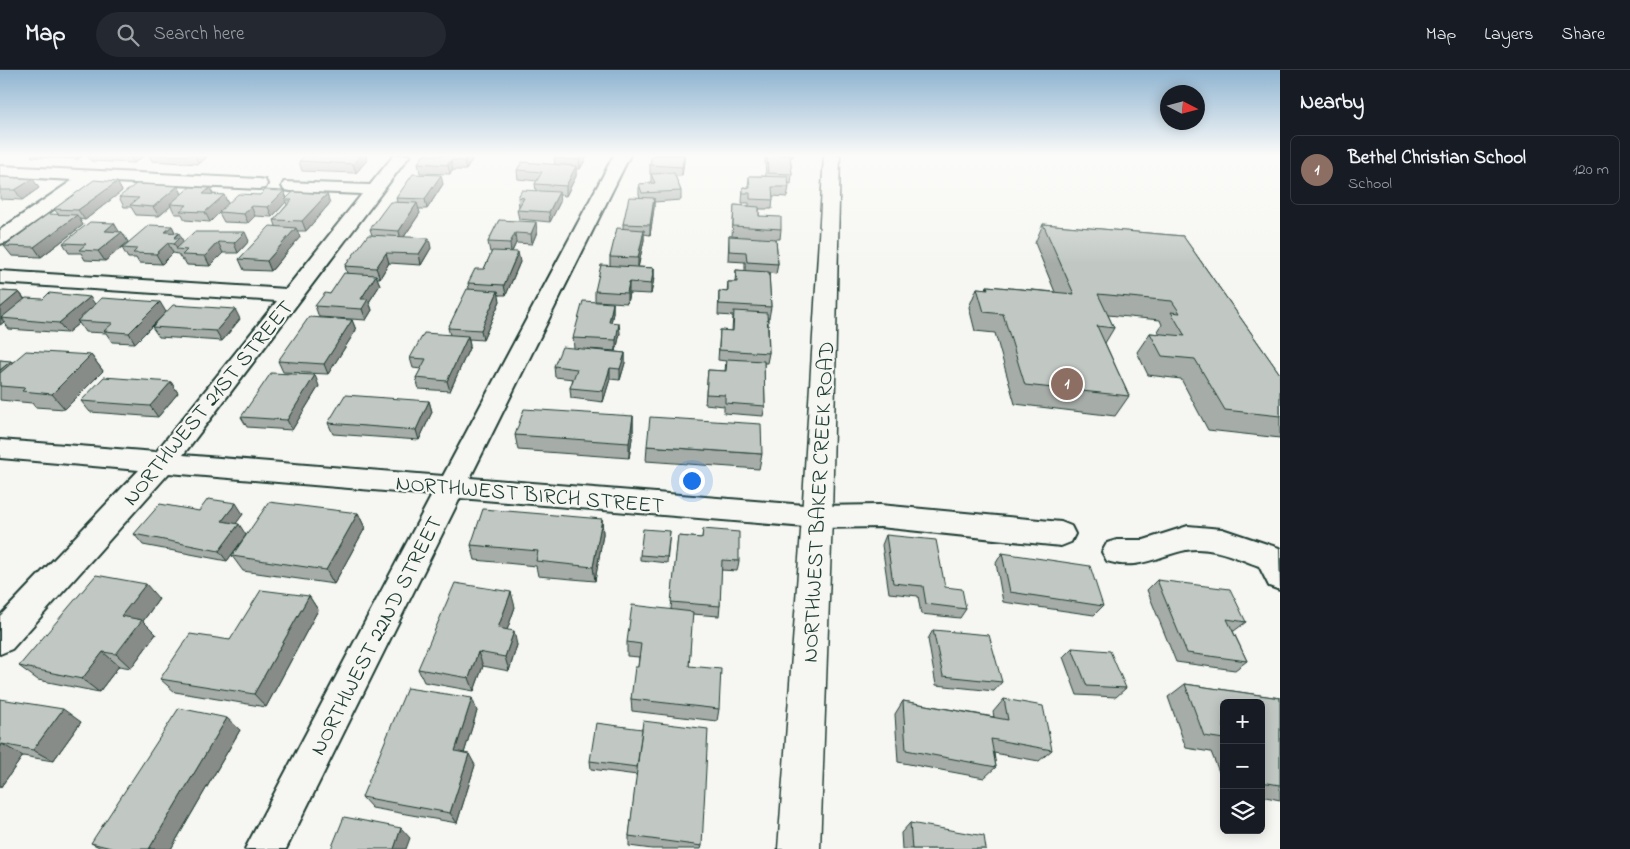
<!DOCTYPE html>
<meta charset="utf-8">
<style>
:root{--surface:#171b24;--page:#242831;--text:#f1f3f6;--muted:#9ea1a6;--line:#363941;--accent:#1f6fb2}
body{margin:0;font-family:"Indie Flower",sans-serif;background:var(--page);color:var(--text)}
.controls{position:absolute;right:15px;bottom:15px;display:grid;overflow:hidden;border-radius:8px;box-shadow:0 2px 12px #0003}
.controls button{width:45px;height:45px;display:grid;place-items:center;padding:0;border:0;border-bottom:1px solid var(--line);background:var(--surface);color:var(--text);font:25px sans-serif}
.compass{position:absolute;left:1160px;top:15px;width:45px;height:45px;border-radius:50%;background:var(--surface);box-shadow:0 2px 12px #0003;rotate:96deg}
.you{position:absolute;left:691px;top:410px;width:18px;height:18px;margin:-12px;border:4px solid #fff;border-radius:50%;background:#1a73e8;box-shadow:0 0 0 8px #1a73e833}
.badge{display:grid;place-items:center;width:32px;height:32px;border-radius:50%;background:var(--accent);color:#fff;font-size:16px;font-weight:700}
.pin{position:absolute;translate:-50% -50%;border:2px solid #fff;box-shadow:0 1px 5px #0006}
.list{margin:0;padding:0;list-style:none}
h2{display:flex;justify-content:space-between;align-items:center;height:65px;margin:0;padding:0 20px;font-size:21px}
h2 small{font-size:16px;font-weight:400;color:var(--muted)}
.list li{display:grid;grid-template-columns:32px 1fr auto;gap:15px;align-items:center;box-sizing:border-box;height:70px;margin:0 10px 10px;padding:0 10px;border:1px solid var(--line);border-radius:8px}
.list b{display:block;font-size:19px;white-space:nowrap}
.list p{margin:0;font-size:16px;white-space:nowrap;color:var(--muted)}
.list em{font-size:16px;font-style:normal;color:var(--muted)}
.icon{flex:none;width:28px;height:28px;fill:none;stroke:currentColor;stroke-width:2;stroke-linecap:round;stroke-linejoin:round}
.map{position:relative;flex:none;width:1280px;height:779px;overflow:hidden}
header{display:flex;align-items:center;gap:30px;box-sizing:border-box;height:70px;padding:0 25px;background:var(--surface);border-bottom:1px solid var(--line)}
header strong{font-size:24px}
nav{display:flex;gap:28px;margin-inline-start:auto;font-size:18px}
.search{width:350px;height:45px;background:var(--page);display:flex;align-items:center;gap:12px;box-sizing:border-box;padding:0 18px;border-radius:28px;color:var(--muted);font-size:19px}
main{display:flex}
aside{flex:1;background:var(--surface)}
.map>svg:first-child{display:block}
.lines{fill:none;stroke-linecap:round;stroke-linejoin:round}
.street-casing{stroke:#1f3d34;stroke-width:4}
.secondary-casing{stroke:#1f3d34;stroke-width:3}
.street{fill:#f6f6f2;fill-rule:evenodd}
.secondary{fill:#f6f6f2;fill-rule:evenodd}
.wall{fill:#a6aca8;stroke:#1f3d34}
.shaded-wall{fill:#878c88;stroke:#1f3d34}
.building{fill:#c1c8c3;stroke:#1f3d34}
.labels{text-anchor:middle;stroke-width:4.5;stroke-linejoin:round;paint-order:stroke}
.street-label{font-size:22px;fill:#1f3d34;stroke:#f6f6f2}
</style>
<header>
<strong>Map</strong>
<div class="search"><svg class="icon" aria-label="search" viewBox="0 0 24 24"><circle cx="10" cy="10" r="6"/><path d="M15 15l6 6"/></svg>Search here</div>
<nav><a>Map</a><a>Layers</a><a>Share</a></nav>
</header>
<main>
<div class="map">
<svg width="1280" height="779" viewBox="0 0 1280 779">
<rect width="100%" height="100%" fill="#f6f6f2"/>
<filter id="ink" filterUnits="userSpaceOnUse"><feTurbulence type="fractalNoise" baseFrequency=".02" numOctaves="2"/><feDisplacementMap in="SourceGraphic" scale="10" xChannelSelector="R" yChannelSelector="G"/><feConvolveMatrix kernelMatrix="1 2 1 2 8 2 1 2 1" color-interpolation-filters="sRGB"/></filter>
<g filter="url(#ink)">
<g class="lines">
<g class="street-casing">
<g id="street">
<polygon points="394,85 410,85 183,385 443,406 614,85 630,85 470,408 817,436 880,435 1061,452 1071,456 1075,464 1071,472 1061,476 880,457 817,458 460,428 286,779 245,779 432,425 169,403 12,579 0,584 0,546 139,400 0,388 0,370 156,382 277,231 0,213 0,201 286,219 362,124 290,121 284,120 282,116 284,112 370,115"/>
<polygon points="0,96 259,109 265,110 267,114 265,118 259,119 93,111 7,172 0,174 0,160 73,110 0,106"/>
<path d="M1188 456 1222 459 1279 478 1280 520 1269 516 1259 496C1237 488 1210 475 1186 480 1157 486 1138 501 1107 491L1102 482 1107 473 1117 470H1144Z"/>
</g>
</g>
<g class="secondary-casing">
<polygon id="secondary" points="824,85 840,85 832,447 820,779 778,779 802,447"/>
</g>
<use href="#street" class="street"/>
<use href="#secondary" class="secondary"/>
</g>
<g class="wall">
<polygon points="31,85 84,85 78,89 32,87"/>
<polygon points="87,85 145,85 134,93 91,91"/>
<polygon points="149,85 209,85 199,94 152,91"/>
<polygon points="424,85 472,90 466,100 453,100 450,104 420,103 418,93"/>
<polygon points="556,85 588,85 580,99 576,99 576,106 566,126 559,125 560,132 550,152 519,149 517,140 519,137 518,127 536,121 535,114 537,111 518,109 517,100 555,95 554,88"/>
<polygon points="652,85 685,85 682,106 675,106 681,121 681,130 654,132 654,138 650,165 644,164 644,170 638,197 654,198 654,208 651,224 629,223 627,233 595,231 595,221 610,196 610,187 623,158 623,154 640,128 639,124 639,114 651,114 651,105 650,104 650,95"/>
<polygon points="766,85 794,85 793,87 790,87 792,104 791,114 788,113 789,117 787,127 773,126 772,139 759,139 759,146 781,159 780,169 776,169 778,194 776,204 769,203 771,237 769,248 768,248 769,283 767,293 764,293 765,336 763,346 724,343 724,336 705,334 708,300 725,301 726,291 718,290 720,260 732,261 733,246 718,245 719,221 727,222 728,212 735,212 736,200 745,201 745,192 728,191 729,166 732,166 734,135 749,136 749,133 742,133 743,117 748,118 749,106 766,106 765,90"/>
<polygon points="367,90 356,103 302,101 299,91"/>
<polygon points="0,107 39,118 22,130 0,129"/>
<polygon points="117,112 122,121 85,150 79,149 83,155 41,187 12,186 4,176 58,144 54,139"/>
<polygon points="443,114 427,139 418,139 420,143 404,167 431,178 421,195 389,193 380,208 377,208 380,215 369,232 372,240 366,250 319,247 315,236 330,224 347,203 345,196 372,165 370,159 397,132 396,128"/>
<polygon points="178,116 182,124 210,118 213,124 224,125 228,134 260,125 284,121 287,128 330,133 306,161 297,161 300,167 271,201 244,200 239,189 276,156 274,150 287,135 286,132 272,147 255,146 248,153 224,152 219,143 210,152 185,150 182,144 175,144 171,136 159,146 136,145 131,137 124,137 119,127"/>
<polygon points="499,150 537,162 532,174 516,173 512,182 520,192 506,225 498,225 500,231 483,270 469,269 470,276 450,321 419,319 416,308 421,299 413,298 410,288 450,265 448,258 469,219 468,213 484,199 492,182 490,182 488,172"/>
<polygon points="114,153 119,162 122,162 128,172 105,191 85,190 81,183 69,183 63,173"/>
<polygon points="1043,154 1183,166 1280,304 1280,368 1208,360 1181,309 1148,305 1137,282 1150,263 1160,264 1158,261 1162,255 1160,250 1108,245 1114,258 1105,273 1129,326 1115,346 1015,334 995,263 975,261 969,237 977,218 986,219 987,216 1055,222 1035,173"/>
<polygon points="172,156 175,162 184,172 249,171 238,183 223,183 210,196 187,195 184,190 182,190 178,184 173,183 162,194 139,193 136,188 128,188 122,178"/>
<polygon points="0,221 19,222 25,229 96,234 166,242 135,273 112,272 106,263 85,262 79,253 67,263 9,259 4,252 0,255"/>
<polygon points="613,233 613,243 611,253 620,263 616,281 587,279 625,283 625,293 620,310 610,309 603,332 571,328 570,318 573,309 555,307 554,296 574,278 573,268"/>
<polygon points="240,249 222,271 159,267 152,257"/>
<polygon points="352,250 356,260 328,304 283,302 278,291"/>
<polygon points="91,285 103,301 65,339 35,337 32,333 0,330 0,290 12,292"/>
<polygon points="171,312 178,323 158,347 90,342 81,331"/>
<polygon points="319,316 292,360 247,357 241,347"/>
<polygon points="429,331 432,342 419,370 333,364 328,353"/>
<polygon points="633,346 633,362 629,388 518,380 515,365"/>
<polygon points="647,376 762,384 759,399 646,391"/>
<polygon points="199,441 243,444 235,454 246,465 227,491 143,475 134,464"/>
<polygon points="358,443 365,458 334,514 243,501 232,486"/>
<polygon points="602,449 603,464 595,511 538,506 536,496 475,490 471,475"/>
<polygon points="703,459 739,491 737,501 721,500 720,536 719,546 692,544 689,596 719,639 717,651 632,641 631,629 638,597 639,587 627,586 627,572 671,539 678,466 702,468"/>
<polygon points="670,461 667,493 640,490 640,485"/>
<polygon points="886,465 945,517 966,539 960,548 921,544 918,526 889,523 882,475"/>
<polygon points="1002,483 1103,536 1094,545 1003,532 996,493"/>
<polygon points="1157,510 1246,552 1234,561 1233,561 1247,591 1235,600 1176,592 1147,520"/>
<polygon points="309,526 318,540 266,637 175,622 160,609"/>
<polygon points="159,529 143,551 156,564 131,598 119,596 99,622 38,610 19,596"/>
<polygon points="515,537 507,560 517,575 509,601 483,596 474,621 424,612 418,599"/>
<polygon points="933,560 1002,612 994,621 936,615 928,569"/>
<polygon points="1072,578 1126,618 1116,627 1077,625 1063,587"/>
<polygon points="1185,614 1280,628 1280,730 1261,726 1261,633 1224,633 1224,714 1211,682 1186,678 1168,627"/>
<polygon points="0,629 81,652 53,691 23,686 0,718"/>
<polygon points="1004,629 1052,680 1039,691 994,683 996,697 984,708 898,692 895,644 903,631 994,647 993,642"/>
<polygon points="477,641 464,683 475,695 457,753 372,738 362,727"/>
<polygon points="642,659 702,776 701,779 652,779 629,776 629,766 637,705 591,699 590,691"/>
<polygon points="240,660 171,779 103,779 91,773"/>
<polygon points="910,753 986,779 902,779 901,763"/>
</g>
<g class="shaded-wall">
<polygon points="76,85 84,85 78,89"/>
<polygon points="129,85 145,85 134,93"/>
<polygon points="194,85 209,85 199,94"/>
<polygon points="361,85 366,85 367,90 356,103 353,94"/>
<polygon points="468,85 471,85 472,90 466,100 464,91"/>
<polygon points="582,85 588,85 580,99 579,90"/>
<polygon points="684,85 684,89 682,106 682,97"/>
<polygon points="451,90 453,100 450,104 448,95"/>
<polygon points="576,96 576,106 566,126 566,116"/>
<polygon points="441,105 443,114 427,139 425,129"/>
<polygon points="33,109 39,118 22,130 15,120"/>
<polygon points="117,112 122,121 85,150 78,140"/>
<polygon points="178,116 183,126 170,134 171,136 159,146 153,137"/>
<polygon points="210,118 214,127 203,124"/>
<polygon points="284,121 287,130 285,130 286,132 272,147 268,137"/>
<polygon points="559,122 560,132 550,152 549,142"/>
<polygon points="327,124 330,133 306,161 302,151"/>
<polygon points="224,125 228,134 210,152 205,142"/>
<polygon points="654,128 654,138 650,165 650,155"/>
<polygon points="417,133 420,143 401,171 399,161"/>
<polygon points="251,136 255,146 248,153 244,144"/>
<polygon points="77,145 83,155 41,187 34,177"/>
<polygon points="536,152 537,162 532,174 531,164"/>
<polygon points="114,153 120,163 105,161"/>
<polygon points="172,156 176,165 179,163 184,173 178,179 174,174 165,162"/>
<polygon points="296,158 300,167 271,201 267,191"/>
<polygon points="644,160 644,170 638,198 638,188"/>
<polygon points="122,162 128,172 105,191 98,181"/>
<polygon points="245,162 249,171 238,183 234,173"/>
<polygon points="515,163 516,173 511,183 510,173"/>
<polygon points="429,168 431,178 421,195 419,184"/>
<polygon points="218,172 223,183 210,196 205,186"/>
<polygon points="168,173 173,183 162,194 156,184"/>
<polygon points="518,182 520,192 506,225 504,215"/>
<polygon points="386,183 389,193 380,208 376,198"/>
<polygon points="654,198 654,208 651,224 651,214"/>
<polygon points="376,205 380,215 369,232 372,240 366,250 362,239 361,229"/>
<polygon points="629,212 629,223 627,233 627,223"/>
<polygon points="498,221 500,231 483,270 481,260"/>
<polygon points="19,222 27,233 1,248 4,252 0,255 0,238"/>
<polygon points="90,227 97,237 77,251 79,253 67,263 59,253"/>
<polygon points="160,232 166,242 135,273 129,263"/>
<polygon points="613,233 613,243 609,263 609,252"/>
<polygon points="235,239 240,249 222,271 216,261"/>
<polygon points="352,250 356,260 328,304 324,294"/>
<polygon points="619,253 620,263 616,281 616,270"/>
<polygon points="468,266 470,276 450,321 447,311"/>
<polygon points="625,283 625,293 620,310 620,299"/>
<polygon points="91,285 103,301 65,339 52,324"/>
<polygon points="11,291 20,301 0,316 0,300"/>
<polygon points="610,298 610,309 603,332 603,321"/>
<polygon points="315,305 319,316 292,360 287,350"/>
<polygon points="171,312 178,323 158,347 150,336"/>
<polygon points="429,331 432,342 419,370 416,360"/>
<polygon points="633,346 633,362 629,388 629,373"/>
<polygon points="236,433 243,444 230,462 222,451"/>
<polygon points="358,443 365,458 334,514 326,500"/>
<polygon points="602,449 603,464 595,511 593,497"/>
<polygon points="239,454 246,465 227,491 219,481"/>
<polygon points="146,514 159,529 143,551 156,564 131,598 116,584 121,546"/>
<polygon points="511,522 515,537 503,572 498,558"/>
<polygon points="309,526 318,540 266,637 254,624"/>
<polygon points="514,561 517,575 509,601 505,587"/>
<polygon points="103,582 119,596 99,622 82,609"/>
<polygon points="478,582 483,596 474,621 469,608"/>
<polygon points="472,628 477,641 461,693 455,681"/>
<polygon points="63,639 81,652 53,691 33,680"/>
<polygon points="227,648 240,660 171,779 149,779"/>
<polygon points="2,674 23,686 0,718 0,678"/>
<polygon points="469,684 475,695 457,753 450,743"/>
<polygon points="401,758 410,768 406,779 394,779"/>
</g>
<g class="building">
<polygon points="305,85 361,85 353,94 299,91"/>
<polygon points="424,85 468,85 464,91 451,90 448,95 418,93"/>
<polygon points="556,85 582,85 579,90 554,88"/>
<polygon points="652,85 684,85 682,97 650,95"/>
<polygon points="767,85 790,85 792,104 768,103"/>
<polygon points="522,92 576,96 566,116 535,114 542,102 517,100"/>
<polygon points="674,103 681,121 642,123 639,114 655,113 651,104"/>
<polygon points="413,104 441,105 425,129 396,128"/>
<polygon points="749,106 788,107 789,117 772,117 773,130 750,129 750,123 743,123 743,117 750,118"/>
<polygon points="0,107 33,109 15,120 0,120"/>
<polygon points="94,110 117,112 78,140 54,139"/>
<polygon points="136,114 178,116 153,137 130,135 139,128 119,127"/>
<polygon points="190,117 210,118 203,124 224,125 205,142 180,141 187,135 170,134"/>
<polygon points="265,120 284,121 268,137 251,136 244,144 219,142 238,124 260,125"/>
<polygon points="522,120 559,122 549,142 517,140 524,128 518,127"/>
<polygon points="293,122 327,124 302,151 274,150 292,130 285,130"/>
<polygon points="629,127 654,128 650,155 623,154"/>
<polygon points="390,132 417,133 399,161 370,159"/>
<polygon points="734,135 759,137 759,146 781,147 781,159 733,156"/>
<polygon points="48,144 77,145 34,177 4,176"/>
<polygon points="499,150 536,152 531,164 515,163 510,173 488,172"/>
<polygon points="90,152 114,153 105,161 122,162 98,181 79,180 86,174 63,173"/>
<polygon points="1043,154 1183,166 1280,304 1280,346 1225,340 1195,289 1162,286 1150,263 1185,266 1171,242 1180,243 1172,231 1098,224 1114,258 1097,256 1129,326 1025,315 1003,244 984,242 977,218 988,219 987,216 1074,224"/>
<polygon points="149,155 172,156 165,162 179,163 174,168 180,168 174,174 168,173 156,184 133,183 137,179 122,178"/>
<polygon points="270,156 296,158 267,191 239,189"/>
<polygon points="617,158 644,160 638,188 610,187"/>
<polygon points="194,162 245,162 234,173 218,172 205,186 182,185 187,180 176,179"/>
<polygon points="368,165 429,168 419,184 386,183 376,198 345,196"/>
<polygon points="729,166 776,169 778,194 747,192 746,182 729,181"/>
<polygon points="492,181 518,182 504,215 468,213 475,199 484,199"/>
<polygon points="601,195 654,198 651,214 629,212 627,223 595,221"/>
<polygon points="736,200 769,202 771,237 719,234 719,221 728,222 728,212 737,212"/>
<polygon points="344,203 376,205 361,229 368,229 362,239 315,236 325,223 330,224"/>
<polygon points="467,219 498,221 481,260 448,258"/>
<polygon points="0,221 19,222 0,238"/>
<polygon points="49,223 90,227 59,253 1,248 26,228 43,229"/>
<polygon points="102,228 160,232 129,263 104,261 113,253 77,251"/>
<polygon points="583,231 613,233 609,252 619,253 616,270 573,268"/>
<polygon points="173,235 235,239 216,261 152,257"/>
<polygon points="734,241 767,243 769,283 719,280 720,260 733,261"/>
<polygon points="309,247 352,250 324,294 278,291"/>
<polygon points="424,263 468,266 447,311 416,308 426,289 410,288"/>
<polygon points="562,277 625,283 620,299 610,298 603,321 570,318 577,299 554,296"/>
<polygon points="26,281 91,285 52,324 22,321 25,318 0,316 0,303"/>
<polygon points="727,289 764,291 765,336 725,333 725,325 706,324 708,300 726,301"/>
<polygon points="0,290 11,291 0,300"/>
<polygon points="271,303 315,305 287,350 241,347"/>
<polygon points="104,307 171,312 150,336 81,331"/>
<polygon points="345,325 429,331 416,360 328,353"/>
<polygon points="524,339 633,346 629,373 515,365"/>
<polygon points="650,347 761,354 762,384 647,376"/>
<polygon points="208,429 236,433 222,451 239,454 219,481 134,464 160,434 199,441"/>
<polygon points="269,432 358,443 326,500 232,486"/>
<polygon points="483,439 602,449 593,497 536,491 538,481 471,475"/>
<polygon points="643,459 670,461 667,487 640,485"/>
<polygon points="703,459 739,462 739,491 722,490 720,536 671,532 678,466 702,468"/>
<polygon points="886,465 936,470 945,517 962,519 966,539 926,534 923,516 893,513"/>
<polygon points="1002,483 1090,496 1103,536 1010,522"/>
<polygon points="96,505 146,514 121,546 142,550 116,584 103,582 82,609 19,596"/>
<polygon points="1157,510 1230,519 1246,552 1227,549 1247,591 1187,583"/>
<polygon points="455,513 511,522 498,558 514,561 505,587 478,582 469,608 418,599"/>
<polygon points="261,520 309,526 254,624 160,609 190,564 230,570"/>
<polygon points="632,535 693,542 689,596 721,599 719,639 631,629 635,597 638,597 641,574 627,572"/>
<polygon points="933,560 989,565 1002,612 943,606"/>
<polygon points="1072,578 1110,581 1126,618 1087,616"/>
<polygon points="1185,614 1280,628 1280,715 1261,712 1261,633 1224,633 1224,669 1204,666"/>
<polygon points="407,618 472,628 455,681 469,684 450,743 362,727"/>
<polygon points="0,629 63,639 33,680 2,674 0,678"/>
<polygon points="1004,629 1043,636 1052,680 991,669 996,697 906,680 903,631 1008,650"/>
<polygon points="179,638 227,648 149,779 115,779 91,773"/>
<polygon points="643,651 708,659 702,776 629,766"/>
<polygon points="596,653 642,659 637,697 590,691"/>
<polygon points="344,747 401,758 394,779 331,779"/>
<polygon points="910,753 984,766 986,779 912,779"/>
</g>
</g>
<linearGradient id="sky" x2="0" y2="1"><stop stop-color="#8fb4d1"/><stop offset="0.44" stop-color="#fbfbf9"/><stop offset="1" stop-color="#fbfbf9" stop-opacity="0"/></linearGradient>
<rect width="1280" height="194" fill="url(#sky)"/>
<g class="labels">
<g class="street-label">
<text transform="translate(207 332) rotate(-51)" y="8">NORTHWEST 21ST STREET</text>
<text transform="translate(530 423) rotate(5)" y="8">NORTHWEST BIRCH STREET</text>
<text transform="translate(817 432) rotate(-87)" y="8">NORTHWEST BAKER CREEK ROAD</text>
<text transform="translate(375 565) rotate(-63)" y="8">NORTHWEST 22ND STREET</text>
</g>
</g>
</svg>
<div class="controls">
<button>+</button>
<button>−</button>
<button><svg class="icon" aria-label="layers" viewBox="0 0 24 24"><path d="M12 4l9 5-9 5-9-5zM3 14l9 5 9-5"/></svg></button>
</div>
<svg class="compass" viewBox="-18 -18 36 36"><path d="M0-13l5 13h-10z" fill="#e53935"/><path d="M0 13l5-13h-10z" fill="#9ea1a6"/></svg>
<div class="you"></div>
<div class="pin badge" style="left:1067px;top:314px;background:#8d6e63">1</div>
</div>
<aside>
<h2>Nearby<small></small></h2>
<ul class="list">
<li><span class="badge" style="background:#8d6e63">1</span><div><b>Bethel Christian School</b><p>School</p></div><em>120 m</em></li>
</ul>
</aside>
</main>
